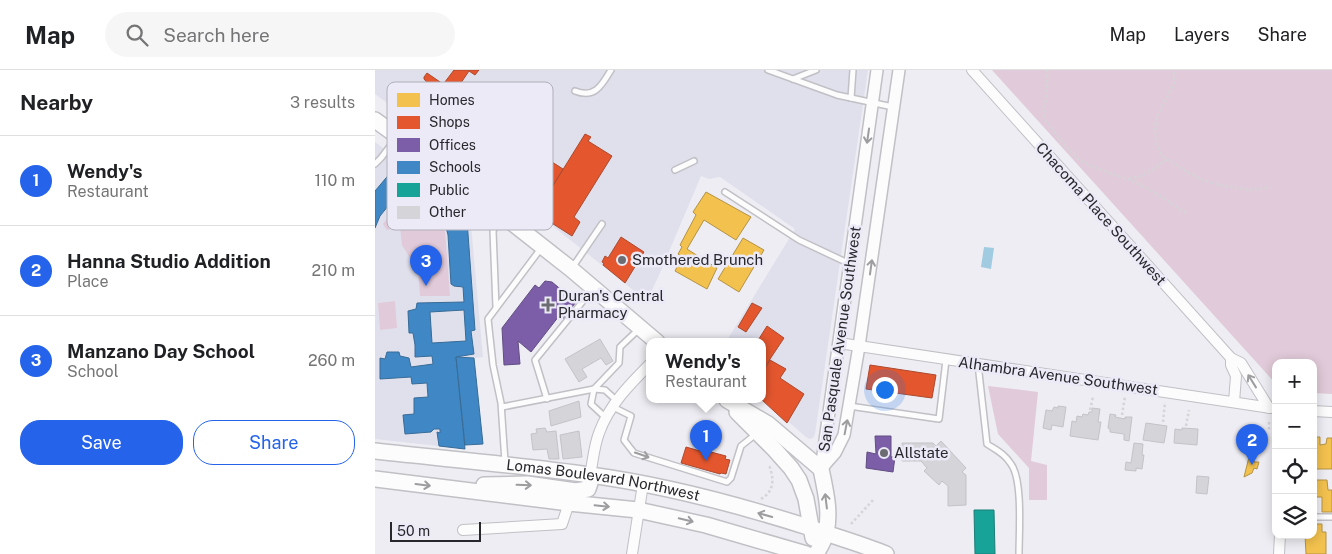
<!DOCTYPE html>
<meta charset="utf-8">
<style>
:root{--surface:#fff;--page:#f6f6f6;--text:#202124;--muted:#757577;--line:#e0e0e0;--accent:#2563eb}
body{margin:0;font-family:"Public Sans",sans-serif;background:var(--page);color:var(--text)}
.controls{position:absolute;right:15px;bottom:15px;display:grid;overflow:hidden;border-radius:10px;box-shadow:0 2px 12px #0003}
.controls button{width:45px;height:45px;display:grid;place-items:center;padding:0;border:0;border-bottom:1px solid var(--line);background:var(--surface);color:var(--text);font:25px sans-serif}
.scale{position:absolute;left:15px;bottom:12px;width:91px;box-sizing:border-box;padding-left:5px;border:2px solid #28272c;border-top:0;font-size:14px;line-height:18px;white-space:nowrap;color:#28272c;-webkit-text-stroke:4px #ebeaf6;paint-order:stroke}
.you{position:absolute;left:509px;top:319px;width:18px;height:18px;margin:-12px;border:4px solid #fff;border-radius:50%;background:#1a73e8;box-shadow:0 0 0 8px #1a73e833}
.badge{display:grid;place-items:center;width:32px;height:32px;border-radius:50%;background:var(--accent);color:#fff;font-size:16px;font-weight:700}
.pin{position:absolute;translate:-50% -41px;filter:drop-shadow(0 1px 2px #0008)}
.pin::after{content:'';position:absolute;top:26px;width:18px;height:15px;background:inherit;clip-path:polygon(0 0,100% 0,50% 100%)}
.popup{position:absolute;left:271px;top:268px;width:120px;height:65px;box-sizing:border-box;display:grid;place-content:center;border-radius:10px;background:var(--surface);filter:drop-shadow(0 1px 4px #0005);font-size:16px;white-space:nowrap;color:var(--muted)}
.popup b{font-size:19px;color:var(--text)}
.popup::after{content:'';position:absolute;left:50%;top:100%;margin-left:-10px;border:10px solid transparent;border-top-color:var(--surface)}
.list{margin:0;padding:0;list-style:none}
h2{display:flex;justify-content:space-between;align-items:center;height:65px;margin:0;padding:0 20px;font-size:21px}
h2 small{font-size:16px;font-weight:400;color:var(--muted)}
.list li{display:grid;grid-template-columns:32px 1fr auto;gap:15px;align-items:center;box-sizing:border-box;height:90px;padding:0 20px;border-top:1px solid var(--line)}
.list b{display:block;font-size:19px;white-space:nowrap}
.list p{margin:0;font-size:16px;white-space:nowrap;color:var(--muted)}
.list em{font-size:16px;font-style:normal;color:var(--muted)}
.actions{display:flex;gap:10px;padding:15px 20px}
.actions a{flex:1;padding:11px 0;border:1px solid var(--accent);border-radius:20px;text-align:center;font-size:18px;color:var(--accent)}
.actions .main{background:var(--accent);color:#fff}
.icon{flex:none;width:28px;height:28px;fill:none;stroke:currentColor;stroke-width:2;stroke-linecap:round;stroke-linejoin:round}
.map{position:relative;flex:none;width:957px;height:484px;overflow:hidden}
header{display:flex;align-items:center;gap:30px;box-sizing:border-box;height:70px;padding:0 25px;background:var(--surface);border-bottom:1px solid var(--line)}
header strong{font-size:24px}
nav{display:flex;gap:28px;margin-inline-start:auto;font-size:18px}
.search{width:350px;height:45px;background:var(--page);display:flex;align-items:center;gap:12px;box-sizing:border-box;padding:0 18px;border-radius:28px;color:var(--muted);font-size:19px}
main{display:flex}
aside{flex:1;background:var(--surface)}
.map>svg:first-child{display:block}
.built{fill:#e0e0ed}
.green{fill:#e1cad9}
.water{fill:#a0cbe1}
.homes{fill:#f2c14e;stroke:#b59344}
.shops{fill:#e4572e;stroke:#ac492d}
.offices{fill:#7b5ea7;stroke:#624e82}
.schools{fill:#3f88c5;stroke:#386b97;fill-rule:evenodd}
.public{fill:#17a398;stroke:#1c7e78}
.building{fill:#d5d4d9;stroke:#c4c3c7}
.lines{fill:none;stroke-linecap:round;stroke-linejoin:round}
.service-casing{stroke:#c0c0c5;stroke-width:8}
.minor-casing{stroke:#c0c0c5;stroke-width:12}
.tertiary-casing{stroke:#c0c0c5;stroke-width:14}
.primary-casing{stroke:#c0c0c5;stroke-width:18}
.path{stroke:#d5d4d7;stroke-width:2.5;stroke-dasharray:2.5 2.5;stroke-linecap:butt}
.service{stroke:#fcfcfd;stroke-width:5}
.minor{stroke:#fcfcfd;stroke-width:10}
.tertiary{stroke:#fcfcfd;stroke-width:11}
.primary{stroke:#fcfcfd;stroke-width:15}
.oneway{stroke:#9d9c9f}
.poi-dot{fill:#6d6c72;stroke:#ebeaf6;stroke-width:2}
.labels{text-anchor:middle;stroke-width:5;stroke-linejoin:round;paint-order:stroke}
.street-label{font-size:15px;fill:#28272c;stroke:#ebeaf6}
.poi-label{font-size:15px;fill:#28272c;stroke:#ebeaf6;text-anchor:start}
.key{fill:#ebeaf6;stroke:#b0b0b9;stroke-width:1}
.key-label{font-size:14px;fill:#28272c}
</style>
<header>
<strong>Map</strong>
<div class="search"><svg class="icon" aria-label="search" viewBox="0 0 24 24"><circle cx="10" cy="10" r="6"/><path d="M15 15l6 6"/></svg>Search here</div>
<nav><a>Map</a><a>Layers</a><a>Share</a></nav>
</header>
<main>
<aside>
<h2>Nearby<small>3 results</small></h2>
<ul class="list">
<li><span class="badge">1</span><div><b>Wendy's</b><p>Restaurant</p></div><em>110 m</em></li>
<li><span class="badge">2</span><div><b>Hanna Studio Addition</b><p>Place</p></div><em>210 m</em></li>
<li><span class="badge">3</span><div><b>Manzano Day School</b><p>School</p></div><em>260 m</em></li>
</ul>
<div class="actions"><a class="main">Save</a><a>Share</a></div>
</aside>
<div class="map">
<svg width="957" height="484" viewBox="0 0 957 484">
<rect width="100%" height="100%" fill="#ededf3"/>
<g class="built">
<polygon points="0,0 493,0 440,364 438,368 434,369 431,367 387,329 387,272 351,272 420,159 345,107 334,109 326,106 285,203 272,231 150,134 0,24"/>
<polygon points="0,72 95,144 108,287 99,288 81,287 79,289 90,379 0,369"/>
</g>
<g class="green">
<polygon points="617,0 957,0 957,324 938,323 938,293 901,293 901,314"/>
<polygon points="25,131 70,161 75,226 45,226 43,201 27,175 25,157 12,160 8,154"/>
<polygon points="20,231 22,258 5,260 3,233"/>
<polygon points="613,316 663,322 656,391 672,395 672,430 654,430 654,398 623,364"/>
</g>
<polygon class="water" points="609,177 619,178 616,199 606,197"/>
<g class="homes">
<polygon points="331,122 376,147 361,170 329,150 312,179 342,198 332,219 300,201 307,187 303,184 307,177 305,175 321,145 318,142"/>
<polygon points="368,168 389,180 364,222 343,209"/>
<polygon points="938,367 945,367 945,375 951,374 952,368 957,368 957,399 938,399"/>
<polygon points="875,383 880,387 879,392 884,392 882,399 879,398 877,403 869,407"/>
<polygon points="938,410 952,410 953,420 957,420 957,442 947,442 947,427 938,427"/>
<polygon points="938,454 947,454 947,462 951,462 951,484 931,484 930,465 938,465"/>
</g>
<g class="shops">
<polygon points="79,0 104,0 100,5 94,1 77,26 73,23 60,43 51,37"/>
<polygon points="52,3 68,14 40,53 37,50 36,45 56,17 49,9 49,7"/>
<polygon points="90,13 100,20 92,32 100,37 98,39 104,43 78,81 40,53 51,37 60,43 73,23 77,26 82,20 85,22"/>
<polygon points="210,64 216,67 213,71 237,86 199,147 205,152 197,166 161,143"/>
<polygon points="177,92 188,99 161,143 150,134"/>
<polygon points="246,167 269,182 250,213 228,195 229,193 227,192 230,186 233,188"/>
<polygon points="377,233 387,238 371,262 363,257"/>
<polygon points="392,256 409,268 387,301 387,272 382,272"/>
<polygon points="395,290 411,299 405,308 429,324 412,353 387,330 387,303"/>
<polygon points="495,295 561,305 557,328 491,319"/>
<polygon points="311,377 332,383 332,381 351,386 350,389 355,390 351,404 346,403 345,404 306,393"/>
</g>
<g class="offices">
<polygon points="170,211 177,212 201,232 188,249 184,246 156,282 143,271 145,294 129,295 127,258 160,215 164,218"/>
<polygon points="500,366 516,366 516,387 520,387 518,402 491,398 492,382 501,384"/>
</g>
<g class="schools">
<path d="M22 95 92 150 100 260 96 261 99 284 81 287 90 379 64 376 62 362 65 363V359H59L56 362 30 364 28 345 39 344V328L53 327 52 313 37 314 36 307 5 309V288L10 289 12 282H24L25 286 34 288 36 297 58 294 57 286 40 287V275L38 263H34L33 241 41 239 42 233 89 232 88 217 79 216 76 214 73 165 71 157 22 125 5 146 0 158V121ZM89 240 91 271 57 273 55 242Z"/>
<polygon points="81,287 99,288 108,374 90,375"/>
</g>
<polygon class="public" points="599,440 619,440 620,484 600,484"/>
<g class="building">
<polygon points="225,269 238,291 231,295 226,288 207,299 212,307 204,312 190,289"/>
<polygon points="204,331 206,347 176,356 174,341"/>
<polygon points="683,336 691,337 688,357 677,355 676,360 668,358 671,340 677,341 679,337 683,338"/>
<polygon points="717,338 725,339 723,352 726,352 723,370 695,366 697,351 701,352 702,346 707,347 708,344 713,345 714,342 717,342"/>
<polygon points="735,344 741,345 740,347 750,349 750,347 757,347 754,371 749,370 749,364 735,362 735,359 733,358"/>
<polygon points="771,353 792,356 789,373 768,370"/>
<polygon points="170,358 172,362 181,361 184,389 174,389 172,379 158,380 156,364 162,363 161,359"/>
<polygon points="807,358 823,359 822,375 799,373 800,359 807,360"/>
<polygon points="204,361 207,387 188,389 185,365"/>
<polygon points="566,371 591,398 587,402 591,405 591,435 573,436 573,416 567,411 564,415 549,401 552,398 546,391 527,391 527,373 558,373 561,376"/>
<polygon points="759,373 768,374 767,385 769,385 767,399 761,398 761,401 750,400 751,392 756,393"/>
<polygon points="822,406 834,407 832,424 821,423"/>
</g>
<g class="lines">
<g class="service-casing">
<g id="service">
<polyline points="393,0 462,25 518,37"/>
<polyline points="418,9 441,0"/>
<path d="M200 21C220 29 227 15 236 0"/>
<polyline points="476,28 478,0"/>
<polyline points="0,94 6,88 22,67"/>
<polyline points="300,100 319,91"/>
<polyline points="350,122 424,170 475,194"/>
<polyline points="115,135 129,118"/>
<polyline points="197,198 227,154"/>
<polyline points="121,237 118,161 126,147"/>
<path d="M603 294 612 374C621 380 630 384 636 394 648 410 644 463 644 484"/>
<polyline points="172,329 160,290 217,220"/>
<polyline points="474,336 564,349 571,290"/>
<polyline points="127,337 219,319 230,320 241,330"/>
<polyline points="238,337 256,346 249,370 259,383 352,412 356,408 366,376 381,364"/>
<polyline points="231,348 216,334 219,319 244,293 245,277 265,258"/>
<polyline points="130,392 126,333 118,295 113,249 167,177"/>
<polyline points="938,447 957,447"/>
</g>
</g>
<g class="minor-casing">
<g id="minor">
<polyline points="597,0 856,288 866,293 894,338"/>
<polyline points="464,273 896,338"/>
<polyline points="856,288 856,295 861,306 859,332"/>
<polyline points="938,341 957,342"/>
<path d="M215 405C218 391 219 376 224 363 234 335 255 314 275 294"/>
<polyline points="88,460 187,454 194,433"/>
<polyline points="257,484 268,414"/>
<polyline points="904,484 905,465"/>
</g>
</g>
<g class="tertiary-casing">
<g id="tertiary">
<polyline points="446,399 460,383 469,365 484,276 524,0"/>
<polyline points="446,399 502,0"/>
</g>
</g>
<g class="primary-casing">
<g id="primary">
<polyline points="0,50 75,104 196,199 282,272"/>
<path d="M352 330 393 354 446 399C450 419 456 442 451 462 450 470 445 477 441 484"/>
<polyline points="362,342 400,380 416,398 424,410 431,429 438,468"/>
<path id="s1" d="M0 381C72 389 144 395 215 405 290 415 364 435 436 458 461 467 486 474 511 484"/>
<polyline points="0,409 194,433 263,440 331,455 431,484"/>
<polyline points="109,415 152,414 201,421 213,419 215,413 215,405"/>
</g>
</g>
<g class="path">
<path d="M672 0V20L669 42V47L671 51C680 62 693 81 704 89 719 99 740 104 757 111 777 120 796 132 813 145"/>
<polyline points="799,2 799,13 782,47 780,58 782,76 787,86 812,102 828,110 844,115 876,120 893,117"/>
<path d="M754 109C770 106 780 99 792 89"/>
<polyline points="715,340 718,327"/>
<polyline points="747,345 750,326"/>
<polyline points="788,352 790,332"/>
<polyline points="894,352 894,360"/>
<polyline points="811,356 814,340"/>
<path d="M386 429C400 421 399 408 394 395"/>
<polyline points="476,454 499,429"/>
</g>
<use href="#service" class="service"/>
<use href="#minor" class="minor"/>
<use href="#tertiary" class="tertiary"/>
<use href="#primary" class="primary"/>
</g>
<defs><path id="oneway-shaft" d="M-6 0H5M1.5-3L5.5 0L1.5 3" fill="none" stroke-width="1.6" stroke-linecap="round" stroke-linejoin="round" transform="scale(1.25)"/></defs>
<g class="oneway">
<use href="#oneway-shaft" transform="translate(493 66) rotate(98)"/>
<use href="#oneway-shaft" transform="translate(496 197) rotate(-82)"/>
<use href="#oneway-shaft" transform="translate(877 311) rotate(-122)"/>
<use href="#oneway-shaft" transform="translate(471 357) rotate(-79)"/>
<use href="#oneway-shaft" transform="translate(267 385) rotate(19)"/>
<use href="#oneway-shaft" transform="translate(48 415) rotate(7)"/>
<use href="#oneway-shaft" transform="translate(149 415) rotate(2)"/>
<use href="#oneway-shaft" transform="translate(451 431) rotate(-97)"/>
<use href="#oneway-shaft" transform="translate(227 436) rotate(6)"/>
<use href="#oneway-shaft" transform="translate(390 445) rotate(-164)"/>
<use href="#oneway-shaft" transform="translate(311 450) rotate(14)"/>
</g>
<g class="poi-dot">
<circle cx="247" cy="190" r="5"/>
<path d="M170.5 227.5h5v5h5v5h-5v5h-5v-5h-5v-5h5z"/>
<circle cx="509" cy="383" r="5"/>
</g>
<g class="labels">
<g class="street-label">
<text transform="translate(726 144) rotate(48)" y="5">Chacoma Place Southwest</text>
<text transform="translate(465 269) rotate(-82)" y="5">San Pasquale Avenue Southwest</text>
<text transform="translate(683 306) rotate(8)" y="5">Alhambra Avenue Southwest</text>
<text dy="5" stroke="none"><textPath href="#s1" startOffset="230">Lomas Boulevard Northwest</textPath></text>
</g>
<g class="poi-label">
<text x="257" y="195">Smothered Brunch</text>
<text x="183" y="231">Duran's Central<tspan x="183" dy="17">Pharmacy</tspan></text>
<text x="519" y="388">Allstate</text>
</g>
</g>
<rect x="12" y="12" width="166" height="148" rx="8" class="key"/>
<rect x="22" y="23" width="23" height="14" fill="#f2c14e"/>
<rect x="22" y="46" width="23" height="13" fill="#e4572e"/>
<rect x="22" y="68" width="23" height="14" fill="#7b5ea7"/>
<rect x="22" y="91" width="23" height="13" fill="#3f88c5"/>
<rect x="22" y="113" width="23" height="14" fill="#17a398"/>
<rect x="22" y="136" width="23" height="13" fill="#d5d4d9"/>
<g class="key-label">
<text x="54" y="35">Homes</text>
<text x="54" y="57">Shops</text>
<text x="54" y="80">Offices</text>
<text x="54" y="102">Schools</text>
<text x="54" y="125">Public</text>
<text x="54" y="147">Other</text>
</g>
</svg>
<div class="controls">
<button>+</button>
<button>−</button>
<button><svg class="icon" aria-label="locate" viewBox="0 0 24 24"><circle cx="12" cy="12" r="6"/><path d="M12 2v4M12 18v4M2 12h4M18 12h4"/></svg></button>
<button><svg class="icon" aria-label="layers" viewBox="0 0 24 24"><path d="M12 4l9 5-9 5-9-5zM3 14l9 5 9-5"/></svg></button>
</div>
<div class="scale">50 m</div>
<div class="you"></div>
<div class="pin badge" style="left:331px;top:391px">1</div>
<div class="popup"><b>Wendy's</b>Restaurant</div>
<div class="pin badge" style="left:877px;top:395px">2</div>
<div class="pin badge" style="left:51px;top:216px">3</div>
</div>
</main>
